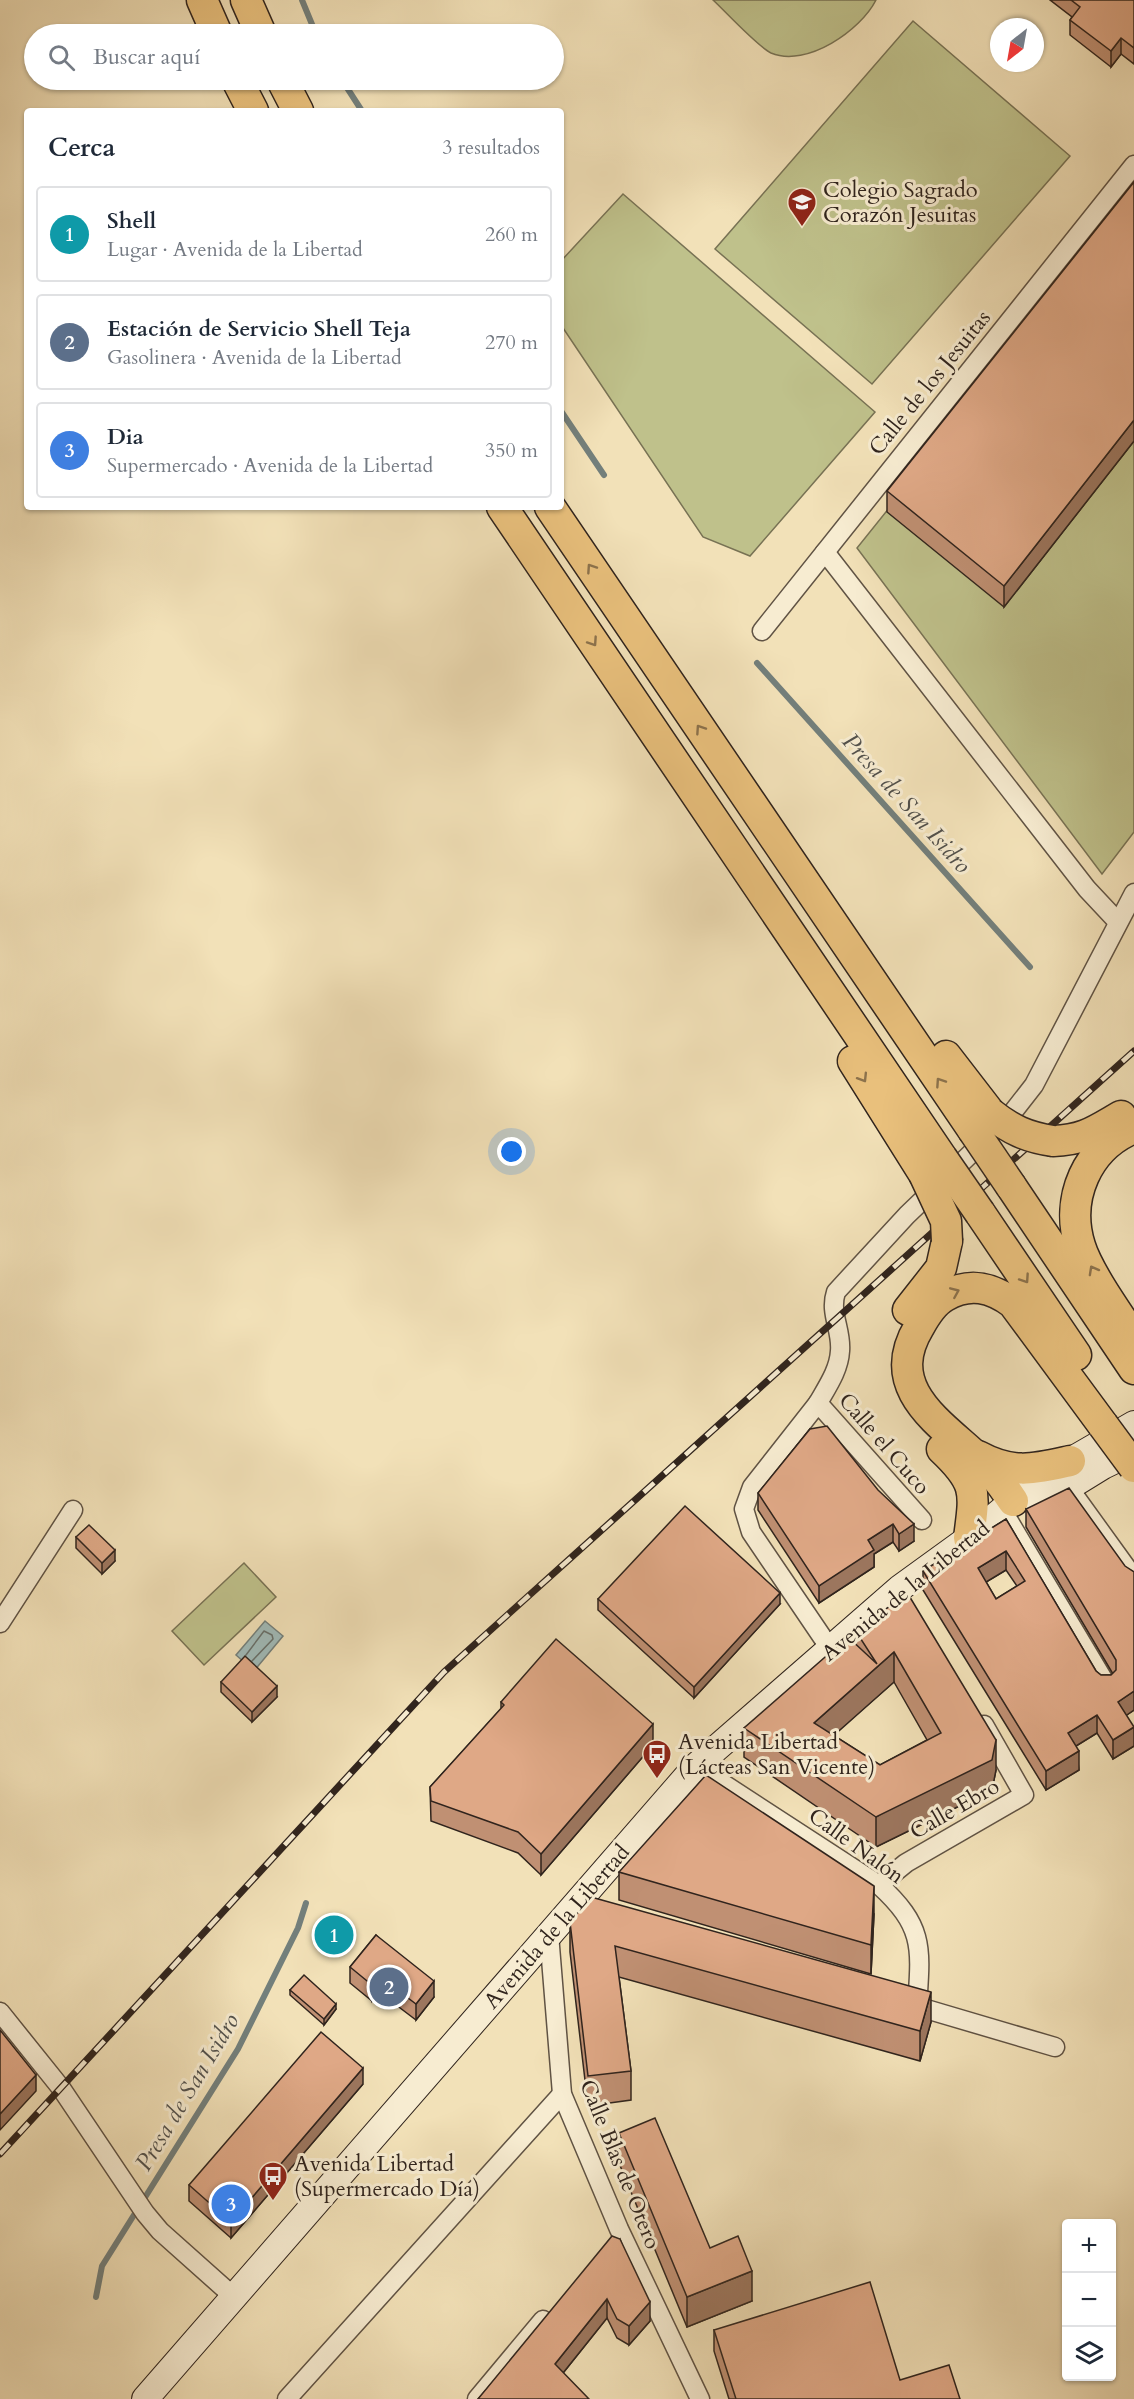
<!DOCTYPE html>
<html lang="es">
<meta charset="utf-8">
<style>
:root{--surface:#fff;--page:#f6f6f7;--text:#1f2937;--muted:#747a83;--line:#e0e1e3;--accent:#b45309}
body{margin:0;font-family:Cardo,serif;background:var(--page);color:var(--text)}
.controls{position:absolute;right:18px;bottom:18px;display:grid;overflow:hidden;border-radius:6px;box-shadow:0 2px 4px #0004}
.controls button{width:54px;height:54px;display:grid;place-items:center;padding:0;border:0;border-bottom:2px solid var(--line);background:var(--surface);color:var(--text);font:30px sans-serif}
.compass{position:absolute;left:990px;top:18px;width:54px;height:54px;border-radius:50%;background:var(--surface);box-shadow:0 2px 4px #0004;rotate:211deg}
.you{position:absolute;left:512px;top:1152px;width:21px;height:21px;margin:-15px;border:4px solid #fff;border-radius:50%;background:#1a73e8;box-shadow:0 0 0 9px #1a73e833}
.badge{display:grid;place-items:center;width:39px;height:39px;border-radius:50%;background:var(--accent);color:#fff;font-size:20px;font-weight:700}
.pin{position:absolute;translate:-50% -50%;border:3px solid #fff;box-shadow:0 2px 6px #0006}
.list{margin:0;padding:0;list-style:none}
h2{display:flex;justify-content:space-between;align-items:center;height:78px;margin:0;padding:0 24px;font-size:26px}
h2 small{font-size:20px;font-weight:400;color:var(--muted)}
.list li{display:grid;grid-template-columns:39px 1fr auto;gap:18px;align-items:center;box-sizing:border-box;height:96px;margin:0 12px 12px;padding:0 12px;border:2px solid var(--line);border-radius:6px}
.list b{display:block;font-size:22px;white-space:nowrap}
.list p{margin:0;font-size:20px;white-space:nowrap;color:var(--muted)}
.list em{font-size:20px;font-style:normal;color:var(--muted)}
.icon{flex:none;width:33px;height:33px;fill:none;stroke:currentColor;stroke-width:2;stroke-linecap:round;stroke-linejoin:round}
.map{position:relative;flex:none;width:1134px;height:2399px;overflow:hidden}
.search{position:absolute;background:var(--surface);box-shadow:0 2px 4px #0004;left:24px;top:24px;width:540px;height:66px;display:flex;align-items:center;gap:15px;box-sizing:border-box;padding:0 21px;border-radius:33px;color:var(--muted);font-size:22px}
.panel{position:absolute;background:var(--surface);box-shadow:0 2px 4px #0004;left:24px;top:108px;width:540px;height:402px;border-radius:6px}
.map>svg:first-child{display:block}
.green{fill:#bfc18b;stroke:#787254;stroke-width:1.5}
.water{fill:#a0bbb9;stroke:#737f7b;stroke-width:1.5}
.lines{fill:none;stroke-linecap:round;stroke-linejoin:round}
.shore{stroke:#68706b;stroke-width:1.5}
.stream{stroke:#737f7b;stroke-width:6}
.minor-casing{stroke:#605344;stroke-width:21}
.secondary-casing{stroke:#30241d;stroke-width:28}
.trunk-casing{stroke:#30241d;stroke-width:33}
.minor{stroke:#f7ecd1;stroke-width:18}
.secondary{stroke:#f7ecd1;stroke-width:26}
.trunk{stroke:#e9c07c;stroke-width:30}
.rail-casing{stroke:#30241d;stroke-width:7}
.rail{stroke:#f7ecd1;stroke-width:4.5;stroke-dasharray:14;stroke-linecap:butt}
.trunk-bridge-casing{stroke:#30241d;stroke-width:33;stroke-linecap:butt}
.trunk-bridge{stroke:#e9c07c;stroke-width:30}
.wall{fill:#c09073;stroke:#30241d;stroke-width:1.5;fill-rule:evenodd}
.shaded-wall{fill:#9c765e;stroke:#30241d;stroke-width:1.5}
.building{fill:#dfa886;stroke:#30241d;stroke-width:1.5;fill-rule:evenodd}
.oneway{stroke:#8c724c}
.labels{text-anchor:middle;stroke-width:6;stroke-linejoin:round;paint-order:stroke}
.poi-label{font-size:22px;fill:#30241d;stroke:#f7ecd1;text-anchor:start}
.street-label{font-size:22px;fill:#30241d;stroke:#f7ecd1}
.water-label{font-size:24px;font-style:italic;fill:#52514c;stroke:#f7ecd1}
</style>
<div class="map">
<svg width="1134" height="2399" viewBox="0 0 1134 2399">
<rect width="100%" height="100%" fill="#f2e1b8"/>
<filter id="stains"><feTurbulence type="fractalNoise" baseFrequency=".00333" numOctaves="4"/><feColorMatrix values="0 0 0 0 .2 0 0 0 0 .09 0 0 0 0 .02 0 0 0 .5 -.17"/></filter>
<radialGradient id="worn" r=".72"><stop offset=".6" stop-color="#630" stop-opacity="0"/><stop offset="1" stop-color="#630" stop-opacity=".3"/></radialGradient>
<g class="green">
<path d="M713 0H876C861 30 807 68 771 53 757 46 726 12 713 0Z"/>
<polygon points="913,21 1070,156 872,384 715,249"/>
<polygon points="623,194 875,412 750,556 703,537 561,325 561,261"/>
<polygon points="1134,203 1134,832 1102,874 857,548"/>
<polygon points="244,1563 276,1597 204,1665 172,1631"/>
</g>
<polygon class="water" points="265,1621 283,1636 254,1671 236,1655"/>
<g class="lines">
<polyline class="shore" points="246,1655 264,1631 272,1635 273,1639 252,1661"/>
<g class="stream">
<polyline points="302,0 316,34"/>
<polyline points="342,80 362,111"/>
<polyline points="561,411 604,475"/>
<polyline points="757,663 1030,967"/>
<polyline points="96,2297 102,2266 238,2049 298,1928 306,1903"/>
</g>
<g class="minor-casing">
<g id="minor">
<polyline points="825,552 1087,889 1117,921"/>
<polyline points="762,631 1134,165"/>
<path d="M818 1403C827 1387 839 1370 840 1351 842 1330 829 1313 836 1292L907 1215 1009 1117 1034 1085 1134 893"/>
<polyline points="1069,1488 1134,1578"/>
<polyline points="1007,1518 1106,1684"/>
<polyline points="0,1623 73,1510"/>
<polyline points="831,1650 751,1532 744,1509 752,1487 818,1403 922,1520"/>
<path d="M696 1766 879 1885C925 1927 921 1948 917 2007"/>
<polyline points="879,1885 906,1863 1024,1795 984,1725"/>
<polyline points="549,1934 562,2094 619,2229 700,2399"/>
<polyline points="909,2004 1055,2047"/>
<polyline points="0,2012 61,2088 145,2213 160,2231 234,2297"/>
<polyline points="287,2399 562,2094"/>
<polyline points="477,2399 543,2320"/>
</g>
</g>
<g class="secondary-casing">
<g id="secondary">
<polyline points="1038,1506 1103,1466 1134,1451"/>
<polyline points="145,2399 696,1766 900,1588 969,1538 1013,1501 1070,1461 1134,1424"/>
</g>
</g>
<g class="trunk-casing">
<g id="trunk">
<polyline points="202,0 217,34"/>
<polyline points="246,0 261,34"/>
<polyline points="237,80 253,111"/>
<polyline points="282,80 298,111"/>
<polyline points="502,507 942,1158"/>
<polyline points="550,507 973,1130"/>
<polyline points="946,1056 990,1113"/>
<polyline points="853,1061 924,1174"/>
<path d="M1134 1128C1087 1147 1065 1198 1080 1246 1088 1272 1118 1314 1134 1338"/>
<path d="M1053 1141C1084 1140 1095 1131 1121 1116"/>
<polyline points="1011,1186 1134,1369"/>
<polyline points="980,1213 1076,1355"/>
<polyline points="908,1310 941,1268 947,1241"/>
<path d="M942 1449C978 1483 975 1492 969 1538"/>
<path d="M978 1456C1013 1475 1034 1469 1070 1461"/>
<path d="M1013 1501C1007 1492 1001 1483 994 1475 957 1431 877 1397 919 1327 925 1316 934 1302 945 1296 970 1282 991 1287 1013 1303L1103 1425"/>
</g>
</g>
<use href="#minor" class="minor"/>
<use href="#secondary" class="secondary"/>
<use href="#trunk" class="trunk"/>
<g class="rail-casing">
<polyline id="rail" points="0,2154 444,1672 1134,1051"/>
</g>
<use href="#rail" class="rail"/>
<g class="trunk-bridge-casing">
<g id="trunk-bridge">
<path d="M990 1113C1011 1130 1027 1137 1053 1141"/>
<polyline points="973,1130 1011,1186"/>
<polyline points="942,1158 980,1213"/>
<polyline points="924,1174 946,1221 947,1241"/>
<polyline points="1103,1425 1134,1467"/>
</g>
</g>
<use href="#trunk-bridge" class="trunk-bridge"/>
</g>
<g class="wall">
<polygon points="1050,0 1134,0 1134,64 1121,54 1111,67 1070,35 1070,20 1072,17"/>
<polygon points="1134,182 1134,441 1004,607 887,512 887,491"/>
<polygon points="810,1429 914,1541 899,1551 893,1542 874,1554 874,1567 819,1603 758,1510 758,1493"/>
<path d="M1026 1509 1134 1572V1710L1126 1715 1134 1746 1113 1759 1097 1733 1076 1746 1079 1770 1046 1790 923 1590V1571L1006 1519 1096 1671 1101 1675H1111L1113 1674 1026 1527ZM1006 1570 1017 1586 996 1599 986 1582Z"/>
<polygon points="76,1537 115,1561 102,1574 76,1548"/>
<path d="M908 1594 996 1770 992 1790 876 1847 744 1757V1728L855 1644V1630ZM894 1682 927 1740 880 1765 833 1735Z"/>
<polygon points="598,1599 780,1604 694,1698 598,1610"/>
<polygon points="221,1682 277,1697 252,1722 221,1692"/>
<polygon points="501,1702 653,1745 541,1875 518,1853 431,1821 430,1787 501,1709"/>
<polygon points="619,1872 874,1914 871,1974 619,1900"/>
<polygon points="570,1922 931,2022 920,2061 619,1977 631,2071 631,2100 588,2106 570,1952"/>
<polygon points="376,1935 434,1997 416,2020 379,1992 372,2001 350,1983 350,1967"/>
<polygon points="290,1990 336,2009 324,2025 290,1995"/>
<polygon points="363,2084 231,2238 189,2201 189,2185"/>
<polygon points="619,2133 710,2248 752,2301 687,2327 619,2163"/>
<polygon points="620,2239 650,2321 629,2345 617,2338 607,2318 563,2373 478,2399"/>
<polygon points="714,2330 900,2380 960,2399 729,2399 714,2351"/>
</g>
<g class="shaded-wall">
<polygon points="1121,38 1121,54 1111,67 1111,51"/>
<polygon points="1134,420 1134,441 1004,607 1004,586"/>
<polygon points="893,1524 893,1542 874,1554 874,1567 819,1603 819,1586 868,1540"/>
<polygon points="914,1524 914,1541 899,1551 899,1534"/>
<polygon points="115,1550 115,1561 102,1574 102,1563"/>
<polygon points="1006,1551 1006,1570 978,1587 978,1568"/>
<polygon points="780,1593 780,1604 694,1698 694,1687"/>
<polygon points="894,1652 894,1682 814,1753 814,1723"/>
<polygon points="277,1686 277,1697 252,1722 252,1712"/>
<polygon points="1134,1691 1134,1710 1118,1721 1118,1702"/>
<polygon points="1097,1715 1097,1733 1068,1751 1068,1733"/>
<polygon points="653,1724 653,1745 541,1875 541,1854"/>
<polygon points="1134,1727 1134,1746 1113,1759 1113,1740"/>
<polygon points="996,1740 996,1770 992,1790 876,1847 876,1817"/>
<polygon points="1079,1751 1079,1770 1046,1790 1046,1771"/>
<polygon points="874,1886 874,1914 871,1974 871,1945"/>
<polygon points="379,1976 379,1992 372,2001 372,1985"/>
<polygon points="434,1981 434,1997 416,2020 416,2004"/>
<polygon points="931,1992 931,2022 920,2061 920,2031"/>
<polygon points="336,2004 336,2009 324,2025 324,2019"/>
<polygon points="363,2068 363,2084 231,2238 231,2222"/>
<polygon points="36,2075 36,2091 0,2130 0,2114"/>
<polygon points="752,2271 752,2301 687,2327 687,2297"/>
<polygon points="607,2299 607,2318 555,2383 555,2364"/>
<polygon points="650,2302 650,2321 629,2345 629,2326"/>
</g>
<g class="building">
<polygon points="1071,0 1134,0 1134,48 1121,38 1111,51 1070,20 1080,7"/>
<polygon points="1134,182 1134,420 1004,586 887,491"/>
<polygon points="827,1426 878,1490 914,1524 899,1534 893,1524 868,1540 874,1550 819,1586 758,1493 810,1429"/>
<path d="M1069 1488 1125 1566 1134 1572V1691L1118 1702 1134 1727 1113 1740 1097 1715 1068 1733 1079 1751 1046 1771 923 1571 1006 1519 1096 1671 1101 1675H1111L1116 1670V1660L1026 1509ZM1006 1551 1025 1581 996 1599 978 1568Z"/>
<polygon points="685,1506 780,1593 694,1687 598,1599"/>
<polygon points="89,1525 115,1550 102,1563 76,1537"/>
<path d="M908 1594 996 1740 992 1760 876 1817 744 1728 848 1637 877 1664 855 1630ZM894 1652 941 1733 880 1765 814 1723Z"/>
<polygon points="556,1639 653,1724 541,1854 518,1832 431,1801 430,1787 504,1705 501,1702"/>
<polygon points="245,1656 277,1686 252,1712 221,1682"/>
<polygon points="706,1775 874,1886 871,1945 619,1872"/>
<polygon points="591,1897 931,1992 920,2031 615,1946 631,2071 588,2076 570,1922"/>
<polygon points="376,1935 434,1981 416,2004 379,1976 372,1985 350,1967"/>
<polygon points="304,1975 336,2004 324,2019 290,1990"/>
<polygon points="0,2030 36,2075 0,2114"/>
<polygon points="321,2032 363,2068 231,2222 189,2185"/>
<polygon points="655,2118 710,2248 738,2236 752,2271 687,2297 619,2133"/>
<polygon points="612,2236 620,2239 650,2302 629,2326 617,2319 607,2299 555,2364 589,2399 478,2399"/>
<polygon points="870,2282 900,2380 949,2365 960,2399 736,2399 714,2330"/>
</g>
<defs><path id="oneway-chevron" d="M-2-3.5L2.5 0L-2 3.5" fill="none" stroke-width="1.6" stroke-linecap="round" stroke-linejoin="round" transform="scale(1.5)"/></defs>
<g class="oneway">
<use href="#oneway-chevron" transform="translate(591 568) rotate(-124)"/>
<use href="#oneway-chevron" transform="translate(593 642) rotate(56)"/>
<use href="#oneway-chevron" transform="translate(700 729) rotate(-124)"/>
<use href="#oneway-chevron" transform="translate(863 1078) rotate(58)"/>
<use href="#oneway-chevron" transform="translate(940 1082) rotate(-124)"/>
<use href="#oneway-chevron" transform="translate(1093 1270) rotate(-119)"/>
<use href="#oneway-chevron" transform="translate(1025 1279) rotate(56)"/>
<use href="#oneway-chevron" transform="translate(955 1292) rotate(-23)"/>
</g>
<defs>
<g id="school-pin" transform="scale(1.5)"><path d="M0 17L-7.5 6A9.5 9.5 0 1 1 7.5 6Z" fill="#8f2418" stroke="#f7ecd1"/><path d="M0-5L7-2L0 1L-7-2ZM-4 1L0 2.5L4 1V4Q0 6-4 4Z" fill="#fff"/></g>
<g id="bus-pin" transform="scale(1.5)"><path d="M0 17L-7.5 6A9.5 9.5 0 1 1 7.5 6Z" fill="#8f2418" stroke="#f7ecd1"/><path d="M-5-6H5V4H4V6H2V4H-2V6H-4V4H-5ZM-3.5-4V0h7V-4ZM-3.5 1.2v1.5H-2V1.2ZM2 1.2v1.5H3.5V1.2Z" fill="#fff"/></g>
</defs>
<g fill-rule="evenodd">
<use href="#school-pin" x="802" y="202"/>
<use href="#bus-pin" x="657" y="1754"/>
<use href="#bus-pin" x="273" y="2176"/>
</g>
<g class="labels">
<g class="poi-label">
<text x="823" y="197">Colegio Sagrado<tspan x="823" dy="25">Corazón Jesuitas</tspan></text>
<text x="678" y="1749">Avenida Libertad<tspan x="678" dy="25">(Lácteas San Vicente)</tspan></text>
<text x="294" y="2171">Avenida Libertad<tspan x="294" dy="25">(Supermercado Día)</tspan></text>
</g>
<g class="street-label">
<text transform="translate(929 382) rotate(-51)" y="8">Calle de los Jesuitas</text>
<text transform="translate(885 1443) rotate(49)" y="8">Calle el Cuco</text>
<text transform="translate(905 1590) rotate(-39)" y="8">Avenida de la Libertad</text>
<text transform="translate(954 1808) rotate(-30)" y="8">Calle Ebro</text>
<text transform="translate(857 1845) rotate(36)" y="8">Calle Nalón</text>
<text transform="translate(556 1926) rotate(-49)" y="8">Avenida de la Libertad</text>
<text transform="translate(621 2164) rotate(68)" y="8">Calle Blas de Otero</text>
</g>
<g class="water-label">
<text transform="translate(907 803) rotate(48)" y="8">Presa de San Isidro</text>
<text transform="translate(187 2092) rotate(-59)" y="8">Presa de San Isidro</text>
</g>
</g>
<rect width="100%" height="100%" filter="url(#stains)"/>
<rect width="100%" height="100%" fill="url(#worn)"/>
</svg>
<div class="controls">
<button>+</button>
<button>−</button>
<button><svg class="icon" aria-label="layers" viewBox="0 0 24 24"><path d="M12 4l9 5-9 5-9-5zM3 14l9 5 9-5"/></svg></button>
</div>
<svg class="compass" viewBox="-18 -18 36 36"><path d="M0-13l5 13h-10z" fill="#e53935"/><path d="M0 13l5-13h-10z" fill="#747a83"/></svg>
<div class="you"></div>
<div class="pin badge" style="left:334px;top:1935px;background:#0f9aa8">1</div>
<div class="pin badge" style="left:389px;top:1987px;background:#5c6f8a">2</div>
<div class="pin badge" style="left:231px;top:2204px;background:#3f7fe0">3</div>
<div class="search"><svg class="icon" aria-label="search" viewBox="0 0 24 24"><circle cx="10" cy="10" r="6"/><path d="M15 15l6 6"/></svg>Buscar aquí</div>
<section class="panel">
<h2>Cerca<small>3 resultados</small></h2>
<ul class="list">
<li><span class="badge" style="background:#0f9aa8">1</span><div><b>Shell</b><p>Lugar · Avenida de la Libertad</p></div><em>260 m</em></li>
<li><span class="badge" style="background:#5c6f8a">2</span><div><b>Estación de Servicio Shell Teja</b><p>Gasolinera · Avenida de la Libertad</p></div><em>270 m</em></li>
<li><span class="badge" style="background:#3f7fe0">3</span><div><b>Dia</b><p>Supermercado · Avenida de la Libertad</p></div><em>350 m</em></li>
</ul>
</section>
</div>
